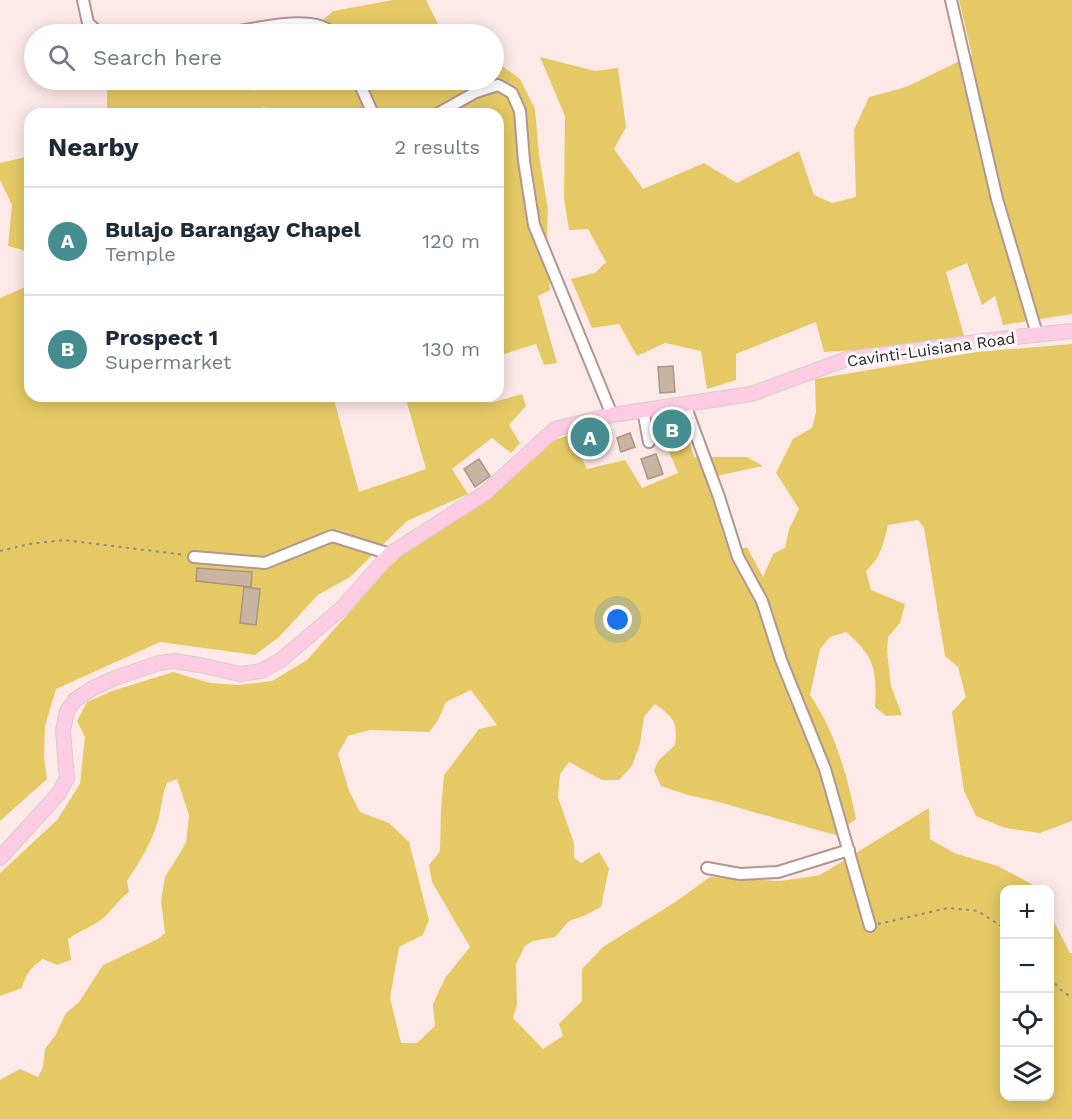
<!DOCTYPE html>
<meta charset="utf-8">
<style>
:root{--surface:#fff;--page:#f6f6f7;--text:#1f2937;--muted:#747a83;--line:#e0e1e3;--accent:#458d8e}
body{margin:0;font-family:"Work Sans",sans-serif;background:var(--page);color:var(--text)}
.controls{position:absolute;right:18px;bottom:18px;display:grid;overflow:hidden;border-radius:12px;box-shadow:0 3px 15px #0003}
.controls button{width:54px;height:54px;display:grid;place-items:center;padding:0;border:0;border-bottom:2px solid var(--line);background:var(--surface);color:var(--text);font:30px sans-serif}
.you{position:absolute;left:618px;top:620px;width:21px;height:21px;margin:-15px;border:4px solid #fff;border-radius:50%;background:#1a73e8;box-shadow:0 0 0 9px #1a73e833}
.badge{display:grid;place-items:center;width:39px;height:39px;border-radius:50%;background:var(--accent);color:#fff;font-size:20px;font-weight:700}
.pin{position:absolute;translate:-50% -50%;border:3px solid #fff;box-shadow:0 2px 6px #0006}
.list{margin:0;padding:0;list-style:none}
h2{display:flex;justify-content:space-between;align-items:center;height:78px;margin:0;padding:0 24px;font-size:26px}
h2 small{font-size:20px;font-weight:400;color:var(--muted)}
.list li{display:grid;grid-template-columns:39px 1fr auto;gap:18px;align-items:center;box-sizing:border-box;height:108px;padding:0 24px;border-top:2px solid var(--line)}
.list b{display:block;font-size:22px;white-space:nowrap}
.list p{margin:0;font-size:20px;white-space:nowrap;color:var(--muted)}
.list em{font-size:20px;font-style:normal;color:var(--muted)}
.icon{flex:none;width:33px;height:33px;fill:none;stroke:currentColor;stroke-width:2;stroke-linecap:round;stroke-linejoin:round}
.map{position:relative;flex:none;width:1072px;height:1119px;overflow:hidden}
.search{position:absolute;background:var(--surface);box-shadow:0 3px 15px #0003;left:24px;top:24px;width:480px;height:66px;display:flex;align-items:center;gap:15px;box-sizing:border-box;padding:0 21px;border-radius:33px;color:var(--muted);font-size:22px}
.panel{position:absolute;background:var(--surface);box-shadow:0 3px 15px #0003;left:24px;top:108px;width:480px;height:294px;border-radius:18px}
.map>svg:first-child{display:block}
.green{fill:#e5c965;fill-rule:evenodd}
.building{fill:#c9b3a1;stroke:#aa9483;stroke-width:1.5}
.lines{fill:none;stroke-linecap:round;stroke-linejoin:round}
.minor-casing{stroke:#b39592;stroke-width:14}
.major-casing{stroke:#d2cfcf;stroke-width:16}
.path{stroke:#978786;stroke-width:2;stroke-dasharray:3 4.5;stroke-linecap:butt}
.minor{stroke:#fff;stroke-width:10}
.major{stroke:#fecce2;stroke-width:14}
.labels{text-anchor:middle;stroke-width:6;stroke-linejoin:round;paint-order:stroke}
.street-label{font-size:16px;fill:#312524;stroke:#fcfcfc}
</style>
<div class="map">
<svg width="1072" height="1119" viewBox="0 0 1072 1119">
<rect width="100%" height="100%" fill="#fde9e7"/>
<g class="green">
<polygon points="393,0 426,0 443,34 307,34 333,11"/>
<polygon points="959,0 1072,0 1072,314 1003,325 995,296 982,305 967,263 946,272 966,343 824,352 816,322 736,354 736,380 707,389 701,351 665,343 637,356 619,324 592,328 571,279 595,273 606,262 588,229 569,230 564,198 565,116 540,57 595,71 618,68 626,127 614,149 643,189 704,163 737,183 799,151 814,195 832,203 856,197 854,130 869,97 906,87 972,55"/>
<polygon points="494,60 520,79 535,109 539,155 548,210 547,232 550,290 538,296 557,363 544,365 536,344 498,356 498,114 317,114 262,107 262,114 107,114 107,80 242,80 254,91 277,80 494,80"/>
<polygon points="30,156 30,252 8,246 12,205 0,180 0,163"/>
<polygon points="30,285 30,396 333,396 359,492 426,469 405,396 488,396 490,403 522,394 526,406 509,425 520,443 511,453 492,438 452,469 468,494 407,521 350,577 318,595 279,637 255,655 160,642 56,689 45,726 44,758 47,779 0,821 0,298"/>
<path d="M1072 344V821L1040 833 1005 828 976 816 964 791 952 712 966 697 958 667 945 656 924 528 918 520 888 525C884 543 880 559 866 571L871 590 905 604 900 623 888 637 887 651 891 686 902 715 886 716 875 707C877 670 875 657 846 632L830 637 820 649 810 695C836 733 847 775 856 819L835 835 715 801 688 795 661 786 654 771 658 761 675 745C678 722 674 718 655 704L644 717 640 744 632 766 619 780H602L569 762 560 774 558 797 574 843V858L581 863 599 852 609 868 601 907 584 916 569 921 555 937 533 941 525 946 516 964 517 1005 513 1018 543 1049 563 1036 559 1024 582 1001V969L603 947 675 902 710 877 780 881 820 875 929 808 930 839 954 853 998 866 1035 886 1037 889 1004 890V1096H1050V914L1070 953H1072V1119H0V1080L20 1069 38 1077 43 1067 45 1049 55 1036 66 1013 79 1002 103 965 158 939 165 933 161 901 165 877 186 843 189 815 177 779 167 783C161 797 162 807 158 821 152 842 139 863 127 881L129 892C118 900 108 916 98 922 88 928 78 932 68 939L71 960 57 965 43 959C31 967 26 974 22 988L0 996V873L57 820 80 784 85 737 77 721 87 702 112 691 173 672 210 683 239 685 272 681 307 660 391 565 410 548 485 501 555 440 570 434 587 469 625 460 642 488 678 473 655 418 681 414 694 457H747L763 466 707 478 730 553 747 547 763 577 773 554 785 548 789 529 799 509 776 473 793 439 812 428 816 412 815 379 977 352ZM471 690 497 725 479 729 444 775 441 809 440 851 429 865 432 882 470 947 445 978 433 1004 435 1026 417 1043H401L390 998 399 947 423 935 429 920 409 842 389 823 360 812 349 791 338 754 348 736 370 730 429 732 437 722 446 702Z"/>
</g>
<g class="building">
<polygon points="673,366 675,392 660,393 658,367"/>
<polygon points="597,428 601,441 583,446 579,432"/>
<polygon points="630,433 635,447 621,452 617,438"/>
<polygon points="656,454 663,474 648,479 641,459"/>
<polygon points="479,459 490,476 475,487 464,469"/>
<polygon points="197,568 252,572 251,587 196,581"/>
<polygon points="244,587 260,589 256,625 240,623"/>
</g>
<g class="lines">
<g class="minor-casing">
<g id="minor">
<polyline points="83,0 88,23 100,34"/>
<polyline points="951,0 997,199 1037,334"/>
<path d="M224 34C249 30 315 12 333 34"/>
<polyline points="358,80 373,114"/>
<polyline points="437,114 476,92 498,85 512,93 520,111 524,161 534,225 612,415"/>
<polyline points="685,405 719,497 738,557 762,601 781,660 825,769 870,926"/>
<polyline points="643,410 649,442"/>
<polyline points="194,557 265,563 332,536 390,554"/>
<polyline points="707,868 740,874 778,872 849,850"/>
</g>
</g>
<g class="major-casing">
<polyline id="major" points="0,858 59,793 67,778 63,731 67,711 75,700 93,688 115,678 159,663 174,661 200,665 240,674 261,671 281,660 342,608 390,554 485,493 555,429 612,415 751,394 847,359 1015,337 1072,331"/>
</g>
<g class="path">
<polyline points="0,551 29,544 64,540 186,555"/>
<polyline points="878,924 948,908 978,911 1004,928"/>
<polyline points="1050,978 1061,990 1072,998"/>
</g>
<use href="#minor" class="minor"/>
<use href="#major" class="major"/>
</g>
<g class="labels">
<g class="street-label">
<text transform="translate(931 349) rotate(-8)" y="6">Cavinti-Luisiana Road</text>
</g>
</g>
</svg>
<div class="controls">
<button>+</button>
<button>−</button>
<button><svg class="icon" aria-label="locate" viewBox="0 0 24 24"><circle cx="12" cy="12" r="6"/><path d="M12 2v4M12 18v4M2 12h4M18 12h4"/></svg></button>
<button><svg class="icon" aria-label="layers" viewBox="0 0 24 24"><path d="M12 4l9 5-9 5-9-5zM3 14l9 5 9-5"/></svg></button>
</div>
<div class="you"></div>
<div class="pin badge" style="left:590px;top:437px">A</div>
<div class="pin badge" style="left:672px;top:429px">B</div>
<div class="search"><svg class="icon" aria-label="search" viewBox="0 0 24 24"><circle cx="10" cy="10" r="6"/><path d="M15 15l6 6"/></svg>Search here</div>
<section class="panel">
<h2>Nearby<small>2 results</small></h2>
<ul class="list">
<li><span class="badge">A</span><div><b>Bulajo Barangay Chapel</b><p>Temple</p></div><em>120 m</em></li>
<li><span class="badge">B</span><div><b>Prospect 1</b><p>Supermarket</p></div><em>130 m</em></li>
</ul>
</section>
</div>
